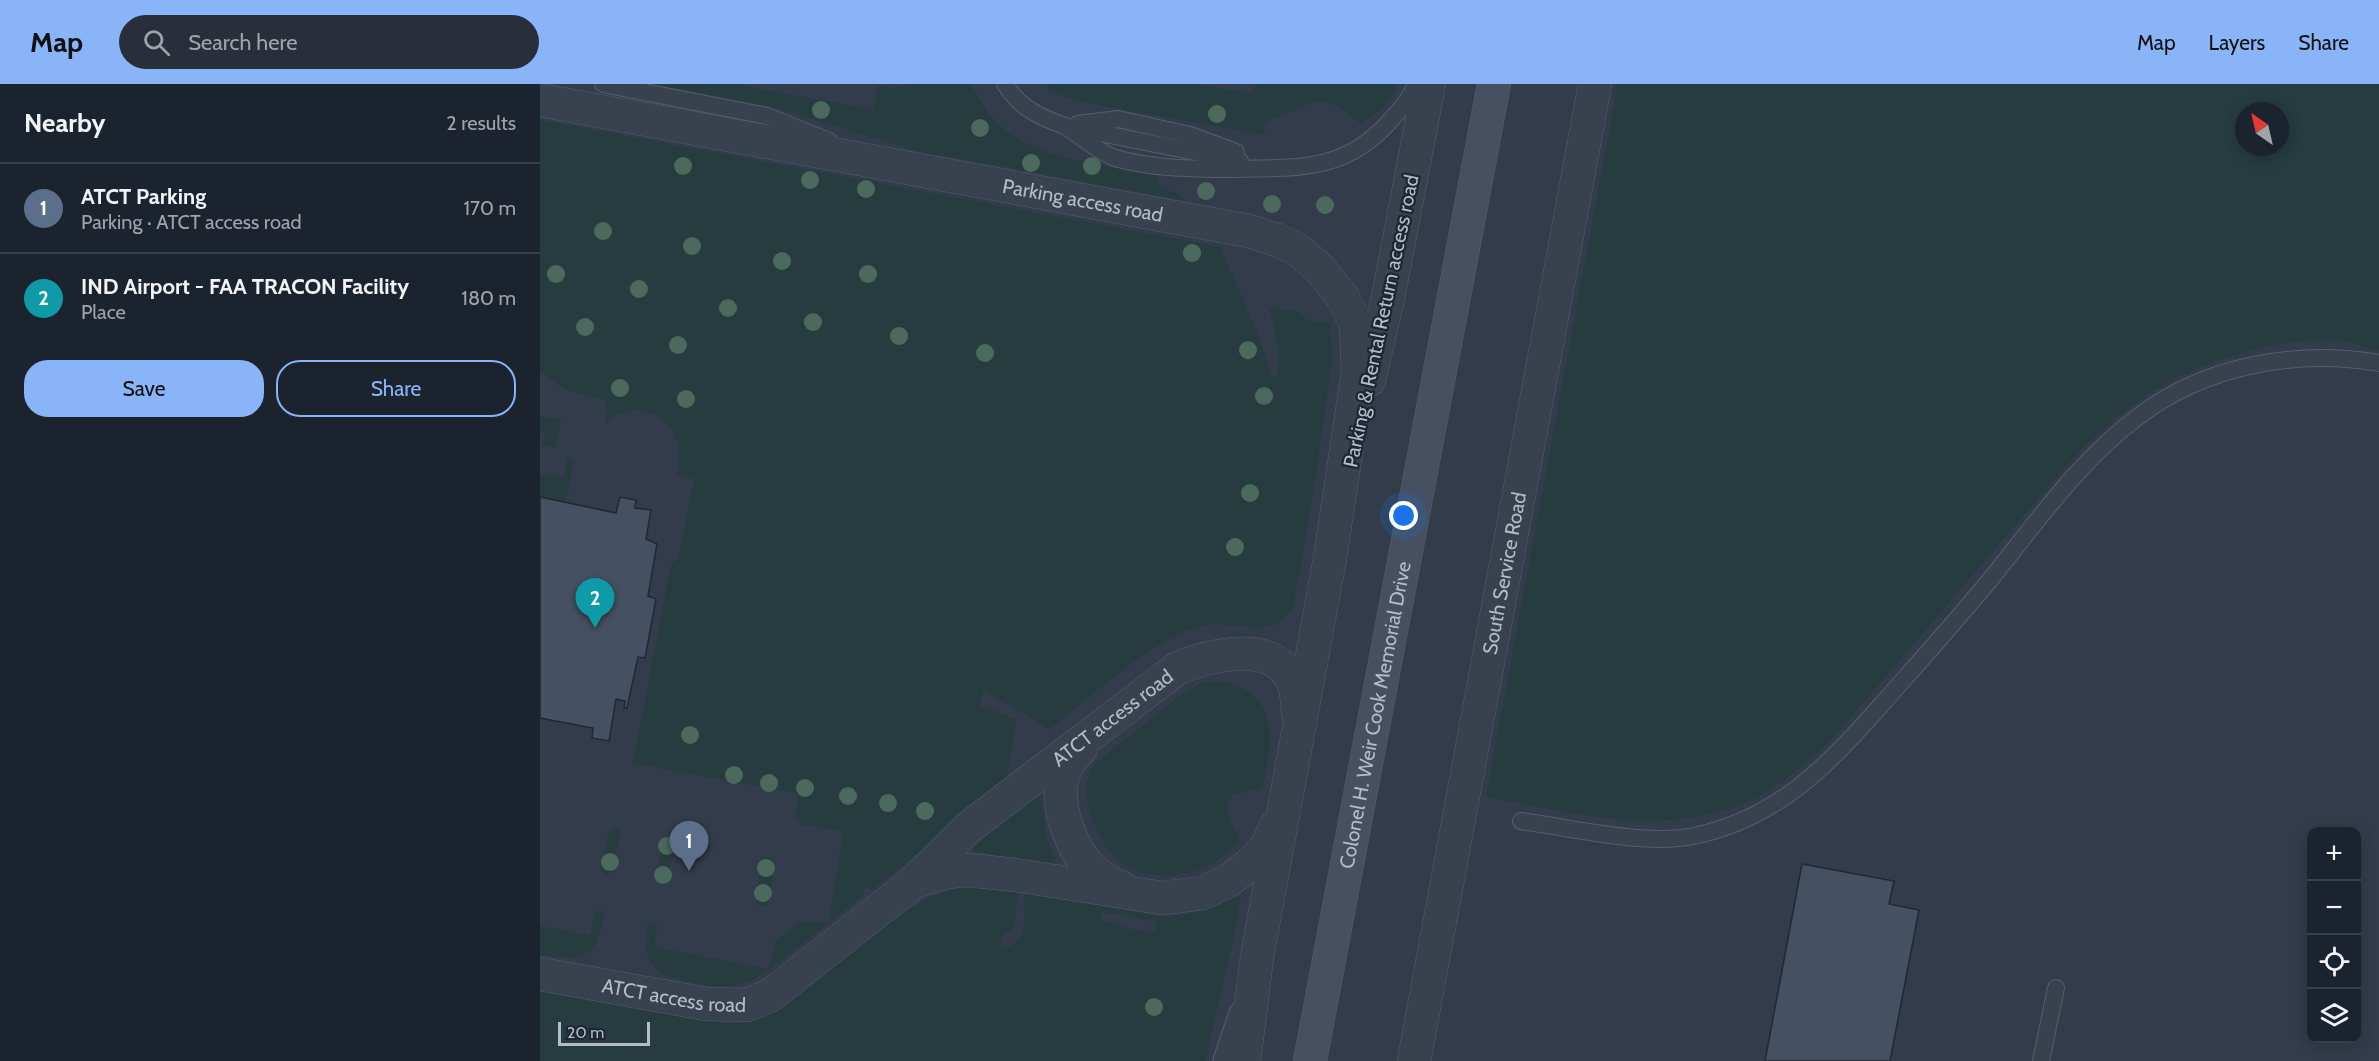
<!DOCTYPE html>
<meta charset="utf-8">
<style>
:root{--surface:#1b232e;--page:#282f3a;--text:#f1f3f6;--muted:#a0a4aa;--line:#39404a;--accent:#8ab4f8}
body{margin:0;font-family:Cabin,sans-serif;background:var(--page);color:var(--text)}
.controls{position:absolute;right:18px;bottom:18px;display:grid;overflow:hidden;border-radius:12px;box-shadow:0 3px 15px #0003}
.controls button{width:54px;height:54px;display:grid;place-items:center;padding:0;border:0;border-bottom:2px solid var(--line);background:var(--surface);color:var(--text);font:30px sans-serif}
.compass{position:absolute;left:1695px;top:18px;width:54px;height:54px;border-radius:50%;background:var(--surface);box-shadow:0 3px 15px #0003;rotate:326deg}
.scale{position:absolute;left:18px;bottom:15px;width:92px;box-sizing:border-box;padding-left:6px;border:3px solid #b4bcc9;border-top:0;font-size:16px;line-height:21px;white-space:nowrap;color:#b4bcc9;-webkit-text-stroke:4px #1d2633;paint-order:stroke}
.you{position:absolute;left:864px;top:432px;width:21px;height:21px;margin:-15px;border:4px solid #fff;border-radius:50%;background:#1a73e8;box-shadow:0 0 0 9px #1a73e833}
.badge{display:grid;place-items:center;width:39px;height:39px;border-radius:50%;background:var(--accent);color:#fff;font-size:20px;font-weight:700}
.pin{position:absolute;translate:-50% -50px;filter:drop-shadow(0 2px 3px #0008)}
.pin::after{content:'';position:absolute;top:32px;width:21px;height:18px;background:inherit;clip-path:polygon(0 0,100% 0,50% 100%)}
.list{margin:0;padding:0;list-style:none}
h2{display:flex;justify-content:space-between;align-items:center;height:78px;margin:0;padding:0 24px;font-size:26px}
h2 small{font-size:20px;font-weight:400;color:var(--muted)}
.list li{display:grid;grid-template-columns:39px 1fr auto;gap:18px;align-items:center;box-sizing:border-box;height:90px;padding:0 24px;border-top:2px solid var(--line)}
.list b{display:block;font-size:22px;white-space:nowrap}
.list p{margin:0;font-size:20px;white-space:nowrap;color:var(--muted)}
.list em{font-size:20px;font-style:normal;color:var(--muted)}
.actions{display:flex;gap:12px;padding:18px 24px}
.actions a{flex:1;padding:14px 0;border:2px solid var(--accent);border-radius:24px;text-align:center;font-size:21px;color:var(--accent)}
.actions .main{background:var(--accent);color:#111}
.icon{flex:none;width:33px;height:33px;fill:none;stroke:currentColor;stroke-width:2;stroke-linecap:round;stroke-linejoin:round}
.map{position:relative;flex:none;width:1839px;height:977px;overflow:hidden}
header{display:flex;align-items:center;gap:36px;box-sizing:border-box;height:84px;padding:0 30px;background:var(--accent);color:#111}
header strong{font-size:28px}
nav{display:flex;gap:33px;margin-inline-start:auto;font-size:21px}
.search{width:420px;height:54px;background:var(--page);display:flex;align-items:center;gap:15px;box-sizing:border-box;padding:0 21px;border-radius:33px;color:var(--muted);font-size:22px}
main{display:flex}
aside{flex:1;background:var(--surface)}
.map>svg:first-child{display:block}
.airport{fill:#323c4b;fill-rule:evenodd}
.green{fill:#263c3f;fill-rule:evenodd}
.building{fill:#455162;stroke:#1f2835;stroke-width:1.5}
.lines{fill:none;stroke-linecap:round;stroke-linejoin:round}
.lane-casing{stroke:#565f6c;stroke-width:18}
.street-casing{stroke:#565f6c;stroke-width:34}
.secondary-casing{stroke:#565f6c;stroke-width:34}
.lane{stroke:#38414e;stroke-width:16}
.street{stroke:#38414e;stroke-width:33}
.secondary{stroke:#465061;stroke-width:33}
.tree{fill:#4b6a5d}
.labels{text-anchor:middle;stroke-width:4.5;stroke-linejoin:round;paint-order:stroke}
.street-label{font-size:20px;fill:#b4bcc9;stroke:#1d2633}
</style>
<header>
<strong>Map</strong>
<div class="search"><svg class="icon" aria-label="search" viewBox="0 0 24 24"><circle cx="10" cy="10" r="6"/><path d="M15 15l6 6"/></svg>Search here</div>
<nav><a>Map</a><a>Layers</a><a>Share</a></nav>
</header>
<main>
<aside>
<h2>Nearby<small>2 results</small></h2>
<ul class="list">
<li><span class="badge" style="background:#5c6f8a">1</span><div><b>ATCT Parking</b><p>Parking · ATCT access road</p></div><em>170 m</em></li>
<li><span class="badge" style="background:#0f9aa8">2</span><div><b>IND Airport - FAA TRACON Facility</b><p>Place</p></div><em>180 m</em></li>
</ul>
<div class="actions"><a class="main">Save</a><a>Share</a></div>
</aside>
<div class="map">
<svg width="1839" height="977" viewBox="0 0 1839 977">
<rect width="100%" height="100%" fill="#242f3e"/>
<path class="airport" d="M0 0H1839V977H0ZM1704 27H1740V63H1704ZM1772 748H1816V954H1772Z"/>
<g class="green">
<path d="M112 0H194L334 26 338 1 355 4 371 0H430C437 11 444 24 453 35 489 77 564 80 616 90L619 101 639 111 643 116 378 67 234 23Z"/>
<path d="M506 0H657L712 10 715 0H858C852 16 836 31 821 40 787 12 784 12 746 30 737 33 726 36 723 45L726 51 537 17 509 6Z"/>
<path d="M1078 0H1839V267C1828 264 1816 259 1804 257 1751 247 1649 281 1605 312 1576 332 1551 355 1527 381L1298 648C1278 667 1259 687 1236 702 1144 761 1044 730 946 713ZM1704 27H1740V63H1704Z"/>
<path d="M0 36 680 163 716 246 733 296C746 285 734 239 729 224L759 228 768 237H790L792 273 787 312 774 404 753 523C731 560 695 534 661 542 614 553 548 615 509 646L491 633 443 607 439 623 441 625 446 622 476 636 466 700 331 806 321 799 324 811C299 831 273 851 247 871 234 881 221 893 205 899 180 907 151 898 127 892 105 879 103 866 107 842L113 838 117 843 114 863 228 885 236 857 261 837 289 839 303 748 261 741 256 734 259 710 93 679 131 481 139 474 154 395 136 390C154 344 100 305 65 340L66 316 26 306 0 287Z"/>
<polygon points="0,332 21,336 15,363 2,361 5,348 0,347"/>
<polygon points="27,375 34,376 26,418 0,413 0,390 24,394"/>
<path d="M683 597C740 611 733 657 722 703L693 711 687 723 692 740 700 755C692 762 685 771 676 777 647 796 603 798 576 774 565 764 557 748 552 735 544 713 543 696 557 678L644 609 662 599Z"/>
<polygon points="496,709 500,714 507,754 516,778 514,781 429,766 428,763"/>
<polygon points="73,744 80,746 81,750 72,788 65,793 60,786 69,748"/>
<polygon points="124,754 132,755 133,759 128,799 122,802 117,797 121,758"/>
<polygon points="225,773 233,775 234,779 229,816 227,821 222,823 218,820 216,815 221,778"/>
<path d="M432 802 479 806 473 848H466L462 852 461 861 466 864C489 857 485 826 484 807L579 825V831L562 828 560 835 586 844 615 849 617 838 580 830V825C617 833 634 836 670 824 680 821 691 813 701 812L694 852 665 977H0V907L182 939H201L221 933 242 922 363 829 389 814 418 804Z"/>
<path d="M61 826 65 831C55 876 43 878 0 870V842L50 851 55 829Z"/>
</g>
<g class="building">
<polygon points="0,413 76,429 80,413 96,416 95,424 111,426 106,455 117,460 108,512 116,515 105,574 98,573 87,624 84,624 85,617 76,615 69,657 52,654 53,644 0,634"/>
<polygon points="1262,780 1354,797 1349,820 1379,826 1350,977 1225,977"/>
</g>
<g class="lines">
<g class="lane-casing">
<g id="lane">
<polyline points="63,0 227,32 289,57"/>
<path d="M465 0C480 24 499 33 525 42L700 77"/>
<polyline points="538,40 578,35 650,51 696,68"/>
<path d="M525 42C539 51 560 69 575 74 614 85 654 85 694 85 757 83 804 89 850 37 861 25 870 15 876 0"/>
<path d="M981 737C1031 744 1106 762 1154 752 1239 734 1288 681 1343 619 1381 576 1418 535 1454 491 1498 436 1541 375 1599 332 1666 281 1757 265 1839 279"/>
<polyline points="681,977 698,927"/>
<polyline points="1501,977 1516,904"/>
</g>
</g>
<g class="street-casing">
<g id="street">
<path id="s1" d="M0 16 709 147 737 156 758 166 780 185 803 214 816 240 818 288 790 474 717 873 704 977"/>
<polyline points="829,296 848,214 889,0"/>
<path d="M541 664C534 672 526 681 523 691 515 720 530 763 550 783 559 792 570 799 582 804"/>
<polyline points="374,798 407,788 428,786 475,791 622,814 663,809 688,797 709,781 726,764 736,742"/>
<path id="s2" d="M0 890 166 920 207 921 231 911 373 799 428 744 638 584C667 572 726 557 748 589 757 601 757 615 758 629"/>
<path id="s3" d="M874 977 1055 0"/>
</g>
</g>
<g class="secondary-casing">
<g id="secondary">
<path id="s4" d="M770 977 954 0"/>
</g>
</g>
<use href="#lane" class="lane"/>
<use href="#street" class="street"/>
<use href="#secondary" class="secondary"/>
</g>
<g class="tree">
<circle cx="281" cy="26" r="9"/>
<circle cx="677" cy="30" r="9"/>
<circle cx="440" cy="44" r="9"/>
<circle cx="491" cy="79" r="9"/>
<circle cx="143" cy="82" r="9"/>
<circle cx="552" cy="82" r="9"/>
<circle cx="270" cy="96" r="9"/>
<circle cx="326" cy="105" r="9"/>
<circle cx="666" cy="107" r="9"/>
<circle cx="732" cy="120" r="9"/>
<circle cx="785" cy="121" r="9"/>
<circle cx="63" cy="147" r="9"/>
<circle cx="152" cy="162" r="9"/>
<circle cx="652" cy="169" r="9"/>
<circle cx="242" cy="177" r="9"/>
<circle cx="16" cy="190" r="9"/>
<circle cx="328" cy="190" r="9"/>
<circle cx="99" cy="205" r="9"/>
<circle cx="188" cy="224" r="9"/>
<circle cx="273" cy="238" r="9"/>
<circle cx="45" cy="243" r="9"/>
<circle cx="359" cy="252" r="9"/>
<circle cx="138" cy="261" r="9"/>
<circle cx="708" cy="266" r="9"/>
<circle cx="445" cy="269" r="9"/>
<circle cx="80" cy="304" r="9"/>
<circle cx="724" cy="312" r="9"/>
<circle cx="146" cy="315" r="9"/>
<circle cx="710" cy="409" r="9"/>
<circle cx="695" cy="463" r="9"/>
<circle cx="150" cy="651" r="9"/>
<circle cx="194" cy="691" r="9"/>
<circle cx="229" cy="699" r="9"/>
<circle cx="265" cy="704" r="9"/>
<circle cx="308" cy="712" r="9"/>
<circle cx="348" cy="719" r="9"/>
<circle cx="385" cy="727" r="9"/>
<circle cx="127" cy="762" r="9"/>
<circle cx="70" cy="778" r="9"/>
<circle cx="226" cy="784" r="9"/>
<circle cx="123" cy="791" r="9"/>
<circle cx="223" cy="809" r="9"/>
<circle cx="614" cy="923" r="9"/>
</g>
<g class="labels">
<g class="street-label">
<text dy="7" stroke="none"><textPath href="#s1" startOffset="552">Parking access road</textPath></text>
<text transform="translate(841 237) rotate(-78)" y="7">Parking &amp; Rental Return access road</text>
<text dy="7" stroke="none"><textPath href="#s3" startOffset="496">South Service Road</textPath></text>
<text dy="7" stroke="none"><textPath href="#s4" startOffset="352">Colonel H. Weir Cook Memorial Drive</textPath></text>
<text dy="7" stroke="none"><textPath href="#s2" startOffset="676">ATCT access road</textPath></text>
<text dy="7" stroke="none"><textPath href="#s2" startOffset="136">ATCT access road</textPath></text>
</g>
</g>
</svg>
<div class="controls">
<button>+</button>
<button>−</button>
<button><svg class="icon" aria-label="locate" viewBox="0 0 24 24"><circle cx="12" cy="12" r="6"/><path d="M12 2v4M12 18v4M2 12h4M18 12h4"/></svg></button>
<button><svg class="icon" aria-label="layers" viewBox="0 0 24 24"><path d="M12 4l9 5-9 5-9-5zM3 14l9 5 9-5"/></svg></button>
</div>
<svg class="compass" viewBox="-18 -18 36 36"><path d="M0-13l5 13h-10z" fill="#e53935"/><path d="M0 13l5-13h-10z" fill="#a0a4aa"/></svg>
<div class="scale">20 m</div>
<div class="you"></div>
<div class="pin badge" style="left:149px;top:787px;background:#5c6f8a">1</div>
<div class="pin badge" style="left:55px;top:544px;background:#0f9aa8">2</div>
</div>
</main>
